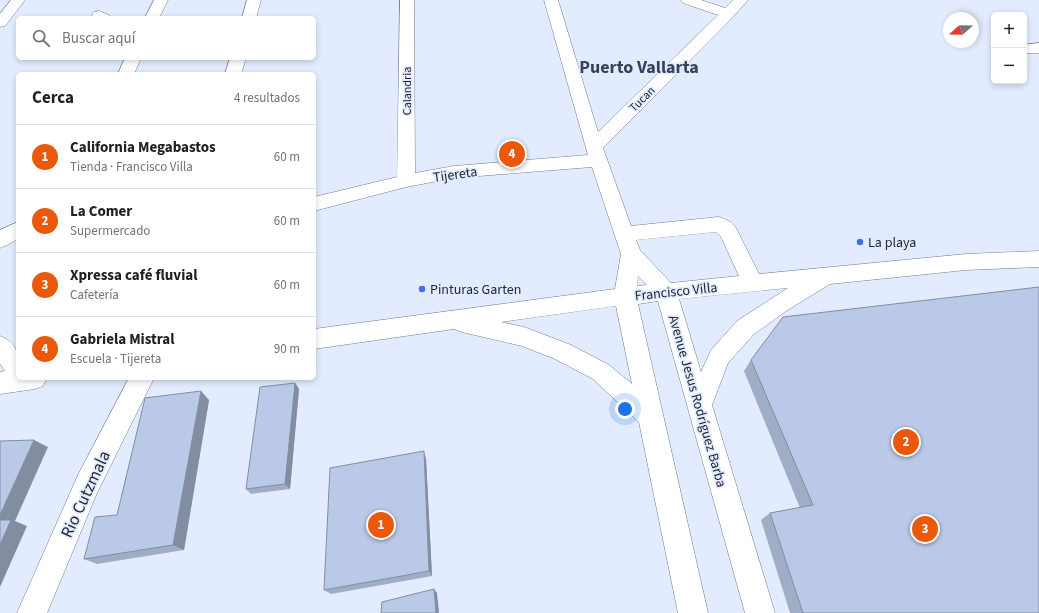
<!DOCTYPE html>
<html lang="es">
<meta charset="utf-8">
<style>
:root{--surface:#fff;--page:#f6f6f6;--text:#202124;--muted:#757577;--line:#e0e0e0;--accent:#ea580c}
body{margin:0;font-family:"Source Sans 3",sans-serif;background:var(--page);color:var(--text)}
.controls{position:absolute;right:12px;top:12px;display:grid;overflow:hidden;border-radius:6px;box-shadow:0 2px 6px #0003}
.controls button{width:36px;height:36px;display:grid;place-items:center;padding:0;border:0;border-bottom:1px solid var(--line);background:var(--surface);color:var(--text);font:20px sans-serif}
.compass{position:absolute;left:943px;top:12px;width:36px;height:36px;border-radius:50%;background:var(--surface);box-shadow:0 2px 6px #0003;rotate:250deg}
.you{position:absolute;left:625px;top:409px;width:14px;height:14px;margin:-10px;border:3px solid #fff;border-radius:50%;background:#1a73e8;box-shadow:0 0 0 6px #1a73e833}
.badge{display:grid;place-items:center;width:26px;height:26px;border-radius:50%;background:var(--accent);color:#fff;font-size:13px;font-weight:700}
.pin{position:absolute;translate:-50% -50%;border:2px solid #fff;box-shadow:0 1px 4px #0006}
.list{margin:0;padding:0;list-style:none}
h2{display:flex;justify-content:space-between;align-items:center;height:52px;margin:0;padding:0 16px;font-size:17px}
h2 small{font-size:13px;font-weight:400;color:var(--muted)}
.list li{display:grid;grid-template-columns:26px 1fr auto;gap:12px;align-items:center;box-sizing:border-box;height:64px;padding:0 16px;border-top:1px solid var(--line)}
.list b{display:block;font-size:15px;white-space:nowrap}
.list p{margin:0;font-size:13px;white-space:nowrap;color:var(--muted)}
.list em{font-size:13px;font-style:normal;color:var(--muted)}
.icon{flex:none;width:22px;height:22px;fill:none;stroke:currentColor;stroke-width:2;stroke-linecap:round;stroke-linejoin:round}
.map{position:relative;flex:none;width:1039px;height:613px;overflow:hidden}
.search{position:absolute;background:var(--surface);box-shadow:0 2px 6px #0003;left:16px;top:16px;width:300px;height:44px;display:flex;align-items:center;gap:10px;box-sizing:border-box;padding:0 14px;border-radius:6px;color:var(--muted);font-size:15px}
.panel{position:absolute;background:var(--surface);box-shadow:0 2px 6px #0003;left:16px;top:72px;width:300px;height:308px;border-radius:6px}
.map>svg:first-child{display:block}
.lines{fill:none;stroke-linecap:round;stroke-linejoin:round}
.minor-casing{stroke:#6e7b96;stroke-width:1}
.minor{fill:#fff;fill-rule:evenodd}
.wall{fill:#a0adc7}
.shaded-wall{fill:#828da2}
.building{fill:#bac9e7;stroke:#828da2}
.poi-dot{fill:#4271e2;stroke:#e2ecfe;stroke-width:1.5}
.labels{text-anchor:middle;stroke-width:3.5;stroke-linejoin:round;paint-order:stroke}
.far-street-label{font-size:12px;fill:#1f242f;stroke:#e2ecfe}
.street-label{font-size:14px;fill:#1f242f;stroke:#e2ecfe}
.poi-label{font-size:14px;fill:#1f242f;stroke:#e2ecfe;text-anchor:start}
.near-street-label{font-size:17px;fill:#1f242f;stroke:#e2ecfe}
.far-town-label{font-size:18px;font-weight:bold;fill:#37435b;stroke:#e2ecfe}
</style>
<div class="map">
<svg width="1039" height="613" viewBox="0 0 1039 613">
<rect width="100%" height="100%" fill="#e2ecfe"/>
<g class="lines">
<g class="minor-casing">
<g id="minor">
<polygon points="11,0 25,0 5,26 0,27 0,14"/>
<polygon points="154,0 168,0 159,18 145,18"/>
<polygon points="247,0 261,0 256,18 242,18"/>
<path d="M400 0H414L415 173 454 166 588 155 544 0H558L598 132 718 15 683 3 681 0H701L725 8 733 0H748L733 17 603 148 631 226 718 217C726 219 731 221 736 228L759 274 966 254 1039 251V267L966 270 830 284 786 311 753 335 728 363 712 405 775 613H745L658 301 638 304 708 613H678L639 422 593 379 555 359 522 346 462 332 454 329 314 349V329L615 289 621 254 592 167 454 178 406 187 314 211V197L397 177ZM716 232 721 237 739 276 671 283 640 250 636 240ZM638 276 647 285 637 286ZM788 288 737 321 711 350 701 372 679 299ZM616 306 632 384 609 365 571 345 524 327 501 322Z"/>
<polygon points="99,11 109,15 111,18 94,18 92,15 94,12"/>
<polygon points="1039,43 1039,53 1024,53 1024,45"/>
<polygon points="125,58 141,58 134,74 118,74"/>
<polygon points="230,58 246,58 241,74 225,74"/>
<polygon points="18,222 18,239 7,245 0,248 0,230"/>
<path d="M0 336C21 344 18 359 18 378H47L43 386 35 389 0 394V372L5 371 0 364Z"/>
<polygon points="129,378 154,378 97,493 47,613 17,613 78,475"/>
</g>
</g>
<use href="#minor" class="minor"/>
</g>
<g class="wall">
<polygon points="751,360 1039,613 790,613 761,520 770,513 800,508 744,371"/>
<polygon points="295,383 299,389 290,489 251,494 246,489"/>
<polygon points="209,400 184,550 97,564 84,559 117,515"/>
<polygon points="426,459 432,576 331,594 324,590"/>
</g>
<g class="shaded-wall">
<polygon points="295,383 299,389 290,489 285,484"/>
<polygon points="201,391 209,400 184,550 173,545"/>
<polygon points="34,440 48,447 15,521 27,526 0,587 0,515"/>
<polygon points="424,451 426,459 432,576 429,571"/>
<polygon points="434,589 437,593 439,613 436,613"/>
</g>
<g class="building">
<polygon points="1039,287 1039,613 803,613 770,513 813,505 751,360 783,317"/>
<polygon points="295,383 285,484 246,489 260,387"/>
<polygon points="201,391 173,545 84,559 95,517 117,515 145,398"/>
<polygon points="34,440 0,515 0,441"/>
<polygon points="424,451 429,571 324,590 330,468"/>
<polygon points="0,520 11,520 0,545"/>
<polygon points="434,589 436,613 381,613 382,602"/>
</g>
<g class="poi-dot">
<circle cx="860" cy="242" r="4"/>
<circle cx="422" cy="289" r="4"/>
</g>
<g class="labels">
<g class="far-street-label">
<text transform="translate(407 91) rotate(-90)" y="4">Calandria</text>
<text transform="translate(642 99) rotate(-45)" y="4">Tucan</text>
</g>
<g class="street-label">
<text transform="translate(455 174) rotate(-8)" y="5">Tijereta</text>
<text transform="translate(676 291) rotate(-6)" y="5">Francisco Villa</text>
<text transform="translate(698 401) rotate(74)" y="5">Avenue Jesus Rodríguez Barba</text>
</g>
<g class="poi-label">
<text x="868" y="247">La playa</text>
<text x="430" y="294">Pinturas Garten</text>
</g>
<g class="near-street-label">
<text transform="translate(85 494) rotate(-65)" y="6">Rio Cutzmala</text>
</g>
<g class="far-town-label">
<text x="639" y="73">Puerto Vallarta</text>
</g>
</g>
</svg>
<div class="controls">
<button>+</button>
<button>−</button>
</div>
<svg class="compass" viewBox="-18 -18 36 36"><path d="M0-13l5 13h-10z" fill="#e53935"/><path d="M0 13l5-13h-10z" fill="#757577"/></svg>
<div class="you"></div>
<div class="pin badge" style="left:381px;top:525px">1</div>
<div class="pin badge" style="left:906px;top:442px">2</div>
<div class="pin badge" style="left:925px;top:529px">3</div>
<div class="pin badge" style="left:512px;top:154px">4</div>
<div class="search"><svg class="icon" aria-label="search" viewBox="0 0 24 24"><circle cx="10" cy="10" r="6"/><path d="M15 15l6 6"/></svg>Buscar aquí</div>
<section class="panel">
<h2>Cerca<small>4 resultados</small></h2>
<ul class="list">
<li><span class="badge">1</span><div><b>California Megabastos</b><p>Tienda · Francisco Villa</p></div><em>60 m</em></li>
<li><span class="badge">2</span><div><b>La Comer</b><p>Supermercado</p></div><em>60 m</em></li>
<li><span class="badge">3</span><div><b>Xpressa café fluvial</b><p>Cafetería</p></div><em>60 m</em></li>
<li><span class="badge">4</span><div><b>Gabriela Mistral</b><p>Escuela · Tijereta</p></div><em>90 m</em></li>
</ul>
</section>
</div>
